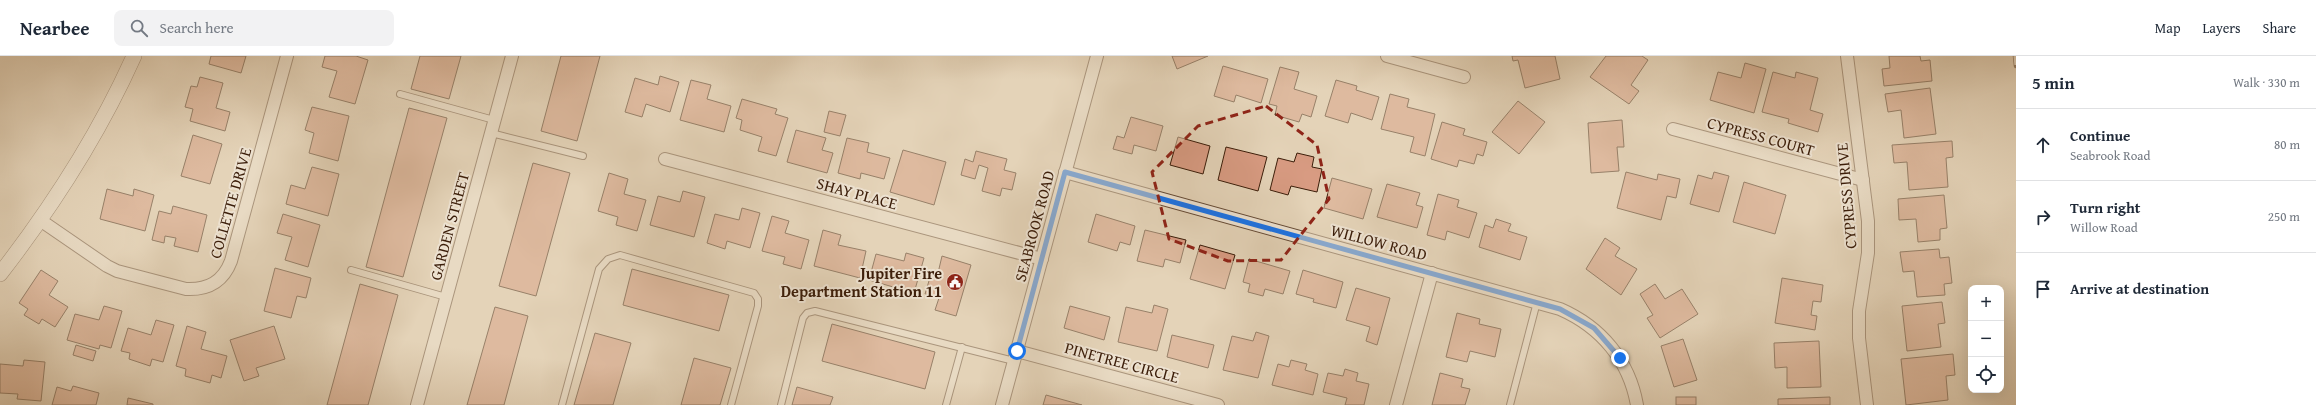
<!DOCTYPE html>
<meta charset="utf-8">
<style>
:root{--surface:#fff;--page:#f2f2f3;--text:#1f2937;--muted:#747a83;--line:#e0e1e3}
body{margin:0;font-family:"Gentium Book Plus",serif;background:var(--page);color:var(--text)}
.controls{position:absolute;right:12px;bottom:12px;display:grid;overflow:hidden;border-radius:8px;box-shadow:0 4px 16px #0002}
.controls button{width:36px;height:36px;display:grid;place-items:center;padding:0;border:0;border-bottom:1px solid var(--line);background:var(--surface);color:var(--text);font:20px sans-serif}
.stop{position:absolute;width:12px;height:12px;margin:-9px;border:3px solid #1a73e8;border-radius:50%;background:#fff}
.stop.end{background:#1a73e8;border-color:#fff;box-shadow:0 1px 4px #0008}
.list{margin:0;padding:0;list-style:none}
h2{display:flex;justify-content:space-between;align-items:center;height:52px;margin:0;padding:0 16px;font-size:17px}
h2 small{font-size:13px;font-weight:400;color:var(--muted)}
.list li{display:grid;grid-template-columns:26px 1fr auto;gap:12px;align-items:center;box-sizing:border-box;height:72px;padding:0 16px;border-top:1px solid var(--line)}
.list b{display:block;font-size:15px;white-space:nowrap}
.list p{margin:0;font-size:13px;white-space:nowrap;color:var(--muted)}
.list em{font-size:13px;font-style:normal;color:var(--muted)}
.icon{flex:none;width:22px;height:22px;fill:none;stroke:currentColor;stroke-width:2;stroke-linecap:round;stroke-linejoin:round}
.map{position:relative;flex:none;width:2016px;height:349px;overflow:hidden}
header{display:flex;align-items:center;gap:24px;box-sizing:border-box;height:56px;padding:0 20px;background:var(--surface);border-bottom:1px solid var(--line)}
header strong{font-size:19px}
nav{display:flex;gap:22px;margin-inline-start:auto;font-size:14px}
.search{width:280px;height:36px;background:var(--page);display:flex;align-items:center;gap:10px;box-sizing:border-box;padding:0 14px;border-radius:8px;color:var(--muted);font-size:15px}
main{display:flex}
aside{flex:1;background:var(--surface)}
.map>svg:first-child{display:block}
.building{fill:#d89b82;stroke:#3b1d09}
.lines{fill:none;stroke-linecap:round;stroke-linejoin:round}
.service-casing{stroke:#654a35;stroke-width:8}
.minor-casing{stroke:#654a35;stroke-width:14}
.tertiary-casing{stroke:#654a35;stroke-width:16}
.service{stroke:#ede2d1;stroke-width:6}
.minor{stroke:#ede2d1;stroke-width:12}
.tertiary{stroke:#ede2d1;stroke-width:15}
.rail-casing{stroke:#3b1d09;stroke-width:4.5}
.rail{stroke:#ede2d1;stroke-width:3;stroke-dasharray:9;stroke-linecap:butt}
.route{stroke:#1a73e8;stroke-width:5}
.marked{fill:none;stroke:#8f2418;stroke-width:3;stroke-dasharray:8 5;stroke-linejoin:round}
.labels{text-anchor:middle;stroke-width:4;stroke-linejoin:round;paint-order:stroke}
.street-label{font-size:16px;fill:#3b1d09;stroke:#ede2d1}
.poi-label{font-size:16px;font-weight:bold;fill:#3b1d09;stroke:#ede2d1;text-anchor:end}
</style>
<header>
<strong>Nearbee</strong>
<div class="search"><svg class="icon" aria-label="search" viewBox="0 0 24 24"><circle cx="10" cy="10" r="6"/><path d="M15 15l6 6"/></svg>Search here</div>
<nav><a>Map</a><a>Layers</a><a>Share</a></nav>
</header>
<main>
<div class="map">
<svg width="2016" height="349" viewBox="0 0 2016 349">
<rect width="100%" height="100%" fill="#e4d3b8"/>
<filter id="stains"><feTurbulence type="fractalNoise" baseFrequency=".005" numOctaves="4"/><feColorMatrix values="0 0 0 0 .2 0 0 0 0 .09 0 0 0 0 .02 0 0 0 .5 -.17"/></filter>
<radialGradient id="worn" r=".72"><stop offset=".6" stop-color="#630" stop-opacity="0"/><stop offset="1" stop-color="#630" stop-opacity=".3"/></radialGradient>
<g class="building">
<polygon points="211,0 246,0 241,17 209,8"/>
<polygon points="325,0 356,0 368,4 355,48 329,41 337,15 322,11"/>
<polygon points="420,0 461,0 449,43 411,33"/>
<polygon points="561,0 600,0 577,85 541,75"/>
<polygon points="1172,0 1208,0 1177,13"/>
<polygon points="1512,0 1555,0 1560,23 1525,32 1518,4 1513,5"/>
<polygon points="1606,0 1642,0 1648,4 1631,29 1639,35 1629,48 1590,21"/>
<polygon points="1889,0 1920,0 1921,5 1930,4 1932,25 1884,30 1882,13 1890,12"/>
<polygon points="1745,7 1766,13 1754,57 1710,44 1718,16 1741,22"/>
<polygon points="1223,10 1268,23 1261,47 1236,39 1234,46 1214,40"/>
<polygon points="1280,11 1299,16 1294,33 1317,40 1311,61 1302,58 1299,66 1275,59 1277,50 1269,48"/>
<polygon points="1773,16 1795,22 1796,16 1818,22 1810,54 1823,58 1818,76 1788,67 1789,63 1762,56"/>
<polygon points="660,20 679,26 670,56 646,48 642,61 625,56 635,22 658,29"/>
<polygon points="200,21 223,27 216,52 230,56 225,75 190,65 193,53 185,51 191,30 197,31"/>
<polygon points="691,24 711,29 707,43 731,50 724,76 680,64"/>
<polygon points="1336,24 1357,30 1356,34 1379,41 1372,64 1351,57 1348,67 1325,60"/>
<polygon points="1930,32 1936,78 1904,82 1901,54 1888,56 1885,38"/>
<polygon points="1390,38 1409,43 1407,51 1435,58 1425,100 1410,96 1414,81 1381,73"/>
<polygon points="742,43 777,53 775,58 788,62 776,100 758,95 762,81 740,74 742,64 736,62"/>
<polygon points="1518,45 1545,66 1519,98 1492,76"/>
<polygon points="312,51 349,60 338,105 309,97 314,77 305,74"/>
<polygon points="409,52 447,62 403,221 366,211"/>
<polygon points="829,55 846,59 840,80 824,76"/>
<polygon points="1131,61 1163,70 1156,95 1134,89 1132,98 1113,93 1117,80 1124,82"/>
<polygon points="1622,64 1624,91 1617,91 1619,115 1591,117 1588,67"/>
<polygon points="1442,66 1465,73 1463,79 1487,86 1483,100 1477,98 1474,108 1459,104 1457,111 1431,103"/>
<polygon points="796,74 826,82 822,94 833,97 827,117 787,106"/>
<polygon points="193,79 222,88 210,128 181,120"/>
<polygon points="1178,81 1210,90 1203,118 1170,109"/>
<polygon points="847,82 869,87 867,96 890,102 884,123 861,117 860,123 838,117"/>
<polygon points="1952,85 1953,101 1946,102 1948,131 1909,134 1907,106 1894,107 1892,89"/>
<polygon points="1226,91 1267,101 1258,135 1218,124"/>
<polygon points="903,94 946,106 934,149 890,136"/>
<polygon points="976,95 1007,103 1004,114 1016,117 1012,134 1002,132 1000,140 982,135 988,112 979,109 975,123 961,119 965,103 973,106"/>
<polygon points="1297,97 1314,101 1312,111 1322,113 1317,136 1291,130 1288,139 1270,134 1278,102 1294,106"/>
<polygon points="533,107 570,117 536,240 499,230"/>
<polygon points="312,111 339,118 328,160 286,148 291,129 305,133"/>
<polygon points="1626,116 1657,124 1658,118 1680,123 1676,142 1667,140 1661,164 1617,152"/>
<polygon points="1714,116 1729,120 1719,156 1690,148 1698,119 1712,123"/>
<polygon points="609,117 628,123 624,138 646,144 637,175 616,169 618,161 598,155"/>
<polygon points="1332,122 1372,133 1363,163 1324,152"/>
<polygon points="1744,126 1786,139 1775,178 1733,166"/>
<polygon points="1387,128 1420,137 1416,149 1423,151 1417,172 1377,161"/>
<polygon points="107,133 133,140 134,133 154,139 145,175 100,163"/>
<polygon points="683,135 705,141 694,181 650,169 658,140 680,146"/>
<polygon points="1438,138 1459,144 1457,151 1477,157 1469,182 1447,175 1445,184 1427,179"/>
<polygon points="1944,139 1947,172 1940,173 1940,184 1918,186 1916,163 1899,164 1898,143"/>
<polygon points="173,150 207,159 198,196 174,190 176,182 165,180 164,187 152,184 159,155 171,158"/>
<polygon points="742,152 760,157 750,192 727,185 725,193 707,187 715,158 739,164"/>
<polygon points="283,158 320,169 308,211 285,204 292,181 277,177"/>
<polygon points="1096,158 1135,170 1130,189 1120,186 1117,195 1088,186"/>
<polygon points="772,160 789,165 785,177 809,184 801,213 783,208 785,201 762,195"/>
<polygon points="1496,163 1511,168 1508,175 1527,181 1520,204 1479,191 1485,169 1493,172"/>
<polygon points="823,174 841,179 838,189 866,195 860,222 814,210"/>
<polygon points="1145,174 1186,184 1180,207 1165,203 1163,211 1137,205"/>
<polygon points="1605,182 1620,192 1615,200 1637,213 1621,239 1586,213"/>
<polygon points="1200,189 1235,199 1225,233 1190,223"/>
<polygon points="1939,193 1940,202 1949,201 1952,227 1944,228 1945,239 1917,241 1914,215 1903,216 1900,196"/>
<polygon points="906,197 924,202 914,237 869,224 876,198 904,205"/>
<polygon points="942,200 971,209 956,260 935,254 939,242 925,238 932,215 938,217"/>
<polygon points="1249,203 1290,215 1283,238 1265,233 1263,240 1248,236 1250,228 1243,226"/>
<polygon points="275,212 311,222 306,242 297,240 291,262 264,255"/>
<polygon points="632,213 729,239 719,275 623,249"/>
<polygon points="41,214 58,225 49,239 68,251 55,271 42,263 39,268 24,259 28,253 19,247"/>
<polygon points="1303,214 1343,226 1336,252 1313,246 1314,243 1296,238"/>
<polygon points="1782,222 1823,229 1821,246 1813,245 1811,259 1817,260 1815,274 1775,267"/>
<polygon points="360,228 398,239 368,349 327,349"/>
<polygon points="1655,228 1665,243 1682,233 1698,258 1660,282 1647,262 1653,259 1640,238"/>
<polygon points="1356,232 1390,242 1377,289 1366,285 1370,271 1346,264"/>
<polygon points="1942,246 1945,267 1938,268 1941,291 1907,295 1902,250"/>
<polygon points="1154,249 1168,253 1157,295 1118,286 1126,251 1152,257"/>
<polygon points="104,250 122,255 111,292 100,289 99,293 67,284 75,258 99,264"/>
<polygon points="1070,250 1110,261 1104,284 1064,272"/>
<polygon points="495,251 528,260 504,349 467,349"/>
<polygon points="1457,257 1480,263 1479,268 1501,273 1495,301 1470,295 1467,306 1446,301"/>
<polygon points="156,264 174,269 163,306 152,303 150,310 129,303 130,297 121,295 128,272 151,279"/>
<polygon points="832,268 935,296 925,333 822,305"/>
<polygon points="187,270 206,276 201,293 227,300 221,322 212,319 210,327 185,320 186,313 176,310"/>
<polygon points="274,270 285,303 256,312 259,320 244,325 230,284"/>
<polygon points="1256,276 1269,280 1258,322 1223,314 1232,280 1253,285"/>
<polygon points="595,277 631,287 613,349 574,349"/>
<polygon points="1172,279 1214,289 1208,312 1167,301"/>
<polygon points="1683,283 1697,324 1674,331 1661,290"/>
<polygon points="1819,285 1821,331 1787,332 1787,311 1775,312 1774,287"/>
<polygon points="76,289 96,295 93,305 73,299"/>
<polygon points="1953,298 1955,319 1946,320 1948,344 1906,349 1901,303"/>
<polygon points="694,302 731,312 720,349 681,349"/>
<polygon points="24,304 45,306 41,345 17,343 18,338 0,337 0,308 23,310"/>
<polygon points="1291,304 1307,308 1305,314 1318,318 1313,339 1272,329 1278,308 1289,311"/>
<polygon points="1345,313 1358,317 1356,325 1369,328 1364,349 1345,349 1347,342 1323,336 1328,317 1343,320"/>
<polygon points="1440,317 1463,323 1461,331 1470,333 1465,349 1432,349"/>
<polygon points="73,330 99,337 96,349 52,349 57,331 71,335"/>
<polygon points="797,331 833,341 830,349 792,349"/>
<polygon points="1046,339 1082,349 1043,349"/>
<rect x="1676" y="341" width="20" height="8"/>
<polygon points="1830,341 1830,349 1778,349 1778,343"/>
<polygon points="128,342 153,348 153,349 127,349"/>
</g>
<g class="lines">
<g class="service-casing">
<g id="service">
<polyline points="400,38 494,64"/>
<polyline points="491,77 583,100"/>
<polyline points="351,214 446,241"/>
<polyline points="562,349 599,213 608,203 620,199 754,237 758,243 758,250 731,349"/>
<polyline points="781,349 803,262 807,257 815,255 1014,305"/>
<polyline points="946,349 962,291"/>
<polyline points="1510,349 1537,246"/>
</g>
</g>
<g class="minor-casing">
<g id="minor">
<polyline points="1387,0 1464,21"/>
<polyline points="1847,0 1868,165 1868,197 1859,255 1859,282 1867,349"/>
<polyline points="1673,73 1863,124"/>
<polyline points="665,103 1042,203"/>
<path d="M1065 116 1560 253C1601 271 1629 304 1637 349"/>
<path d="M40 164 107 210 117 215 186 233C208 234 223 226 231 205L287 0"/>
<polyline points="1017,295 1218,349"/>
<polyline points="417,349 512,0"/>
<polyline points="1002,349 1097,0"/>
<polyline points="1396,349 1432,217"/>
</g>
</g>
<g class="tertiary-casing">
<path id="tertiary" d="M0 218C52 151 99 78 134 0"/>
</g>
<use href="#service" class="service"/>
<use href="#minor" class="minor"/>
<use href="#tertiary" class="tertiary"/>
<g class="rail-casing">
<polyline id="rail" points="2015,0 2016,10"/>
</g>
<use href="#rail" class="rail"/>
</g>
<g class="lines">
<polyline class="route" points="1017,295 1065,116 1560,253 1594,272 1620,302"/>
</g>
<path d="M0 0H2016V349H0ZM1266 50 1317 89 1329 143 1281 204 1228 205 1169 183 1152 116 1198 70Z" fill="#e4d3b8" fill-opacity=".55" fill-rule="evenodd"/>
<path class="marked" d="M1266 50 1317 89 1329 143 1281 204 1228 205 1169 183 1152 116 1198 70Z"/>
<defs>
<g id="civic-disc" transform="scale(0.9)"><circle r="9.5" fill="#8f2418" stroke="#ede2d1"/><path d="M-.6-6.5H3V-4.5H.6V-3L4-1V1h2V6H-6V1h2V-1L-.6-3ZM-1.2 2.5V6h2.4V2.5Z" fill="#fff"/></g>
</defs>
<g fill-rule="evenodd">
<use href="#civic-disc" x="955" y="226"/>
</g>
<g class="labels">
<g class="street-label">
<text transform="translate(1761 80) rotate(15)" y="6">CYPRESS COURT</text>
<text transform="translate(857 137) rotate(15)" y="6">SHAY PLACE</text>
<text transform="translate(1846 140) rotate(-95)" y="6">CYPRESS DRIVE</text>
<text transform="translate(230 147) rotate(-74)" y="6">COLLETTE DRIVE</text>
<text transform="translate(449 170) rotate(-75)" y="6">GARDEN STREET</text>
<text transform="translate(1034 170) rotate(-75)" y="6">SEABROOK ROAD</text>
<text transform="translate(1379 186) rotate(15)" y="6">WILLOW ROAD</text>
<text transform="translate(1122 306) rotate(15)" y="6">PINETREE CIRCLE</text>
</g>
<g class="poi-label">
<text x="942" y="223">Jupiter Fire<tspan x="942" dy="18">Department Station 11</tspan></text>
</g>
</g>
<rect width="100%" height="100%" filter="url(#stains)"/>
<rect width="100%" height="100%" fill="url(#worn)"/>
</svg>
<div class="controls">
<button>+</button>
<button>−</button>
<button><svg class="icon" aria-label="locate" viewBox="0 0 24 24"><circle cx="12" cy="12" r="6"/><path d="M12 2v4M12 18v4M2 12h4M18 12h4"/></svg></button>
</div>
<div class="stop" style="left:1017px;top:295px"></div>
<div class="stop end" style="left:1620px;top:302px"></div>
</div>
<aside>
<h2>5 min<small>Walk · 330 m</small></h2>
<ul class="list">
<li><svg class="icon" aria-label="ahead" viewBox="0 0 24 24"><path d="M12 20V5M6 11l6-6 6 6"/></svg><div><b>Continue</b><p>Seabrook Road</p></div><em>80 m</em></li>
<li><svg class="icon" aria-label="right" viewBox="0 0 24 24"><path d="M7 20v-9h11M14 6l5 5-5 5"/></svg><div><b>Turn right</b><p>Willow Road</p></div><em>250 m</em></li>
<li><svg class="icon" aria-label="arrive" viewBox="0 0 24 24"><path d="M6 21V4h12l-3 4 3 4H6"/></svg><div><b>Arrive at destination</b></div></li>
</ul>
</aside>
</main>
